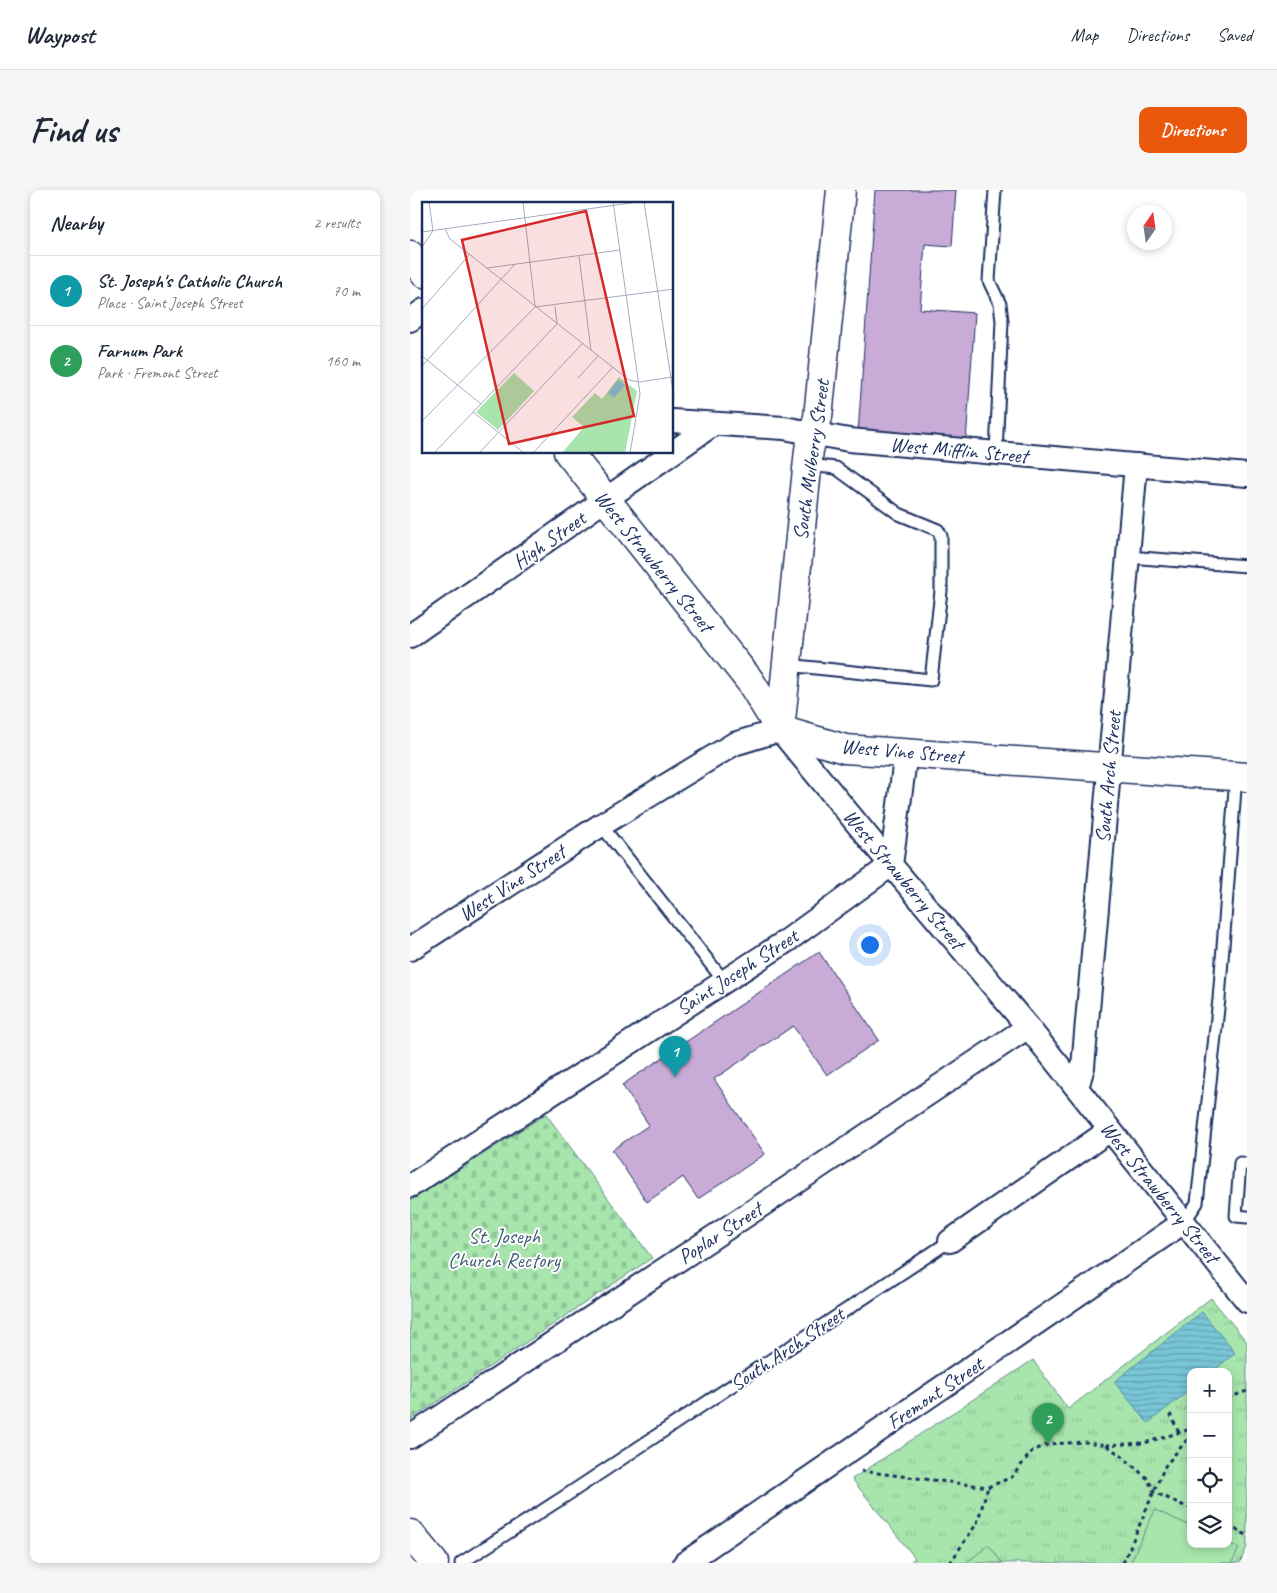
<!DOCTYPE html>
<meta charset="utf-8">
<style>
:root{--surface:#fff;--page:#f6f6f7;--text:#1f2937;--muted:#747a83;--line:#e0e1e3;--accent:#ea580c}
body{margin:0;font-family:Caveat,sans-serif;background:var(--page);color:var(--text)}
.controls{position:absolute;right:15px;bottom:15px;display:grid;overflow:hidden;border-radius:10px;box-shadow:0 2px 8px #0003}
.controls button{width:45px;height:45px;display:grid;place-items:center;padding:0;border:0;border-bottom:1px solid var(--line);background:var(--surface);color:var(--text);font:25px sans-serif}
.compass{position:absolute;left:717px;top:15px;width:45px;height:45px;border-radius:50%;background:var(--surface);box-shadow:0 2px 8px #0003;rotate:13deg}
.you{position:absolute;left:459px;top:754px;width:18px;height:18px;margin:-12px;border:4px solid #fff;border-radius:50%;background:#1a73e8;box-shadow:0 0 0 8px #1a73e833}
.badge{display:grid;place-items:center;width:32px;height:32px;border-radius:50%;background:var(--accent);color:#fff;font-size:16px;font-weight:700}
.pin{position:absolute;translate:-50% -41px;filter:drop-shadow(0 1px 2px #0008)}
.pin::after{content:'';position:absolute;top:26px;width:18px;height:15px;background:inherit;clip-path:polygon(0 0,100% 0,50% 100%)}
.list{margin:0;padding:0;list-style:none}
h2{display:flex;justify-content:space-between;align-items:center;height:65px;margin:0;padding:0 20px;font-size:21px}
h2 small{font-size:16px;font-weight:400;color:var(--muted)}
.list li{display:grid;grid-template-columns:32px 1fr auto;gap:15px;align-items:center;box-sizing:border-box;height:70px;padding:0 20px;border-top:1px solid var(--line)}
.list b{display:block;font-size:19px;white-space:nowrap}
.list p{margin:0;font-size:16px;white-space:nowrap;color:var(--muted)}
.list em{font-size:16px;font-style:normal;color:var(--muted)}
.icon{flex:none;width:28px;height:28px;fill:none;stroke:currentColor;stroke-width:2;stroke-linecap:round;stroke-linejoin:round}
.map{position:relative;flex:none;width:837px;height:1373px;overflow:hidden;border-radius:10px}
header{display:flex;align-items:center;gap:30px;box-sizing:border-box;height:70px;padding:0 25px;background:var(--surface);border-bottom:1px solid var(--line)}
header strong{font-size:24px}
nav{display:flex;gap:28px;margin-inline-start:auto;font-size:18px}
.intro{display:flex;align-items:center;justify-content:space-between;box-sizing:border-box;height:120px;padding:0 30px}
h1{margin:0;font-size:35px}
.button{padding:12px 22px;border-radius:10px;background:var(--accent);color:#fff;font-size:18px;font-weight:700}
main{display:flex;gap:30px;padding:0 30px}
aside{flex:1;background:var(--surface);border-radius:10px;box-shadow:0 2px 8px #0003}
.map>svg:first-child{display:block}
.cemetery{fill:url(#cemetery-stones);stroke:#618a86}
.park{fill:url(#park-tufts);stroke:#618a86;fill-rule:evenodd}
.pitch{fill:#a7e5ad;stroke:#618a86}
.water{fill:url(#water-rules);stroke:#538aa6}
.building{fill:#c9abd7;stroke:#1b2f5e}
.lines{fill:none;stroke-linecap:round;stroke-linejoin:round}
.lane-casing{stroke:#1b2f5e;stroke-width:15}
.street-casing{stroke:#1b2f5e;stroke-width:26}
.secondary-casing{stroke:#1b2f5e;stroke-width:31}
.path{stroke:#1b2f5e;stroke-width:3;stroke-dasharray:4 4;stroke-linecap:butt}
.lane{stroke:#fff;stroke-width:11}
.street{stroke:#fff;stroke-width:22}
.secondary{stroke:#fff;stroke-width:28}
.labels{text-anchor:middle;stroke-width:4;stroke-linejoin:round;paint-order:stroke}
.street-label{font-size:21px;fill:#1b2f5e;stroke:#fff}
.park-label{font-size:21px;fill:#3e5c72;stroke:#fff}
.inset-road{fill:none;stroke:#a4acbf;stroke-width:1}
.view{fill:#d62828;fill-opacity:0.15;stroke:#d62828;stroke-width:2.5}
.inset-edge{fill:none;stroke:#1b2f5e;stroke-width:2.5}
</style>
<header>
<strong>Waypost</strong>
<nav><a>Map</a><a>Directions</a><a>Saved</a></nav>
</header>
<div class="intro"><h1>Find us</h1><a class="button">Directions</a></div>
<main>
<aside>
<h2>Nearby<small>2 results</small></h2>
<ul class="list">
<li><span class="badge" style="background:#0f9aa8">1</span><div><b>St. Joseph's Catholic Church</b><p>Place · Saint Joseph Street</p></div><em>70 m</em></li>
<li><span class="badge" style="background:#2e9e5b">2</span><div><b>Farnum Park</b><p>Park · Fremont Street</p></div><em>160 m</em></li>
</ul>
</aside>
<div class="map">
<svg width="837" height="1373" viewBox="0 0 837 1373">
<defs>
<pattern id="cemetery-stones" width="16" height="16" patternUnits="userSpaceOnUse" patternTransform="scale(1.25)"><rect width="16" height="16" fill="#a7e5ad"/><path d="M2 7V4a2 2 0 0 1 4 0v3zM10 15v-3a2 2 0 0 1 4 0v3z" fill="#8fc597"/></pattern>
<pattern id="park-tufts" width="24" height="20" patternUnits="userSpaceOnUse" patternTransform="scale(1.25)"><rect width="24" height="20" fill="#a7e5ad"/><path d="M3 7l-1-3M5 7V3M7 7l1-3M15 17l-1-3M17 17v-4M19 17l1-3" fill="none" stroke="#8fc597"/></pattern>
<pattern id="water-rules" width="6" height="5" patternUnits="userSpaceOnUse" patternTransform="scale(1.25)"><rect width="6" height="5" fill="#78c6d6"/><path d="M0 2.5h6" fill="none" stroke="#62a1b1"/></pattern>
</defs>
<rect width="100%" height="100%" fill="#fff"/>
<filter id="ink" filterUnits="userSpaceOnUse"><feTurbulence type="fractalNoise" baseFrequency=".02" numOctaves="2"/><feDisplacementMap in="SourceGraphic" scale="10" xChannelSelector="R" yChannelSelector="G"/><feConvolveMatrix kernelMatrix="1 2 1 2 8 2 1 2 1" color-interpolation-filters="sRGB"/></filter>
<g filter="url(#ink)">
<polygon class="cemetery" points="136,924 242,1068 0,1230 0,1011"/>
<path class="park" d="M801 1108 837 1152V1357L830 1373H499L505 1368 442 1289 623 1170 658 1219ZM781 1182H818V1354H781Z"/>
<g class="pitch">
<polygon points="745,1320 781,1336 781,1354 818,1353 829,1358 822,1373 720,1373"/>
<polygon points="579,1355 592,1373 556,1373"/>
</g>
<polygon class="water" points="792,1122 825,1163 802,1182 781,1182 781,1199 738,1233 704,1192"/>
<g class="building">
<polygon points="465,0 546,0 542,56 515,54 510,119 565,123 556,252 448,244"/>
<polygon points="409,762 469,850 417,885 383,836 304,889 355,964 288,1009 273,987 237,1012 202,960 239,935 212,895"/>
</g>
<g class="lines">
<g class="lane-casing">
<g id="lane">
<polyline points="585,0 579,91 590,114 592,131 586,263"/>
<polyline points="718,367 837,376"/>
<polyline points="377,475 521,490 531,401 531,346 528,340 489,324 426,278 398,275"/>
<polyline points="191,635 314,791"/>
<polyline points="837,974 830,973 826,1026 837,1027"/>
<polyline points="774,1032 787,1013 809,809 826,586"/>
<polyline points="51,1373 160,1303 540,1051"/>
</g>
</g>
<g class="street-casing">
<g id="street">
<polyline points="0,130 14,120"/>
<polyline points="262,231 374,238 439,250 837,285"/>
<polyline points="0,446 302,235"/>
<polyline points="0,759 191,635 324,554 370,540 481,675 618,837 837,1111"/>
<polyline points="664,894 669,891 673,877 726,275"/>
<polyline points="0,996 378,750 481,675 496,562"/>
<polyline points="540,1051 700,940"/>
<polyline points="0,1247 355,1013 618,837"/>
<polyline points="275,1373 774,1032"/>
</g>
</g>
<g class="secondary-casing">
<g id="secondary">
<polyline points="0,65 14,83"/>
<polyline points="158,262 340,491 370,540"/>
<polyline points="370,540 399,260 408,227 431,0"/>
<polyline points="370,540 435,559 837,587"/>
<polyline points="0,1344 24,1373"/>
</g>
</g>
<g class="path">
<polyline points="818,1208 837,1201"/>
<polyline points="760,1224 769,1243"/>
<polyline points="696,1255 734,1253 781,1239"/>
<polyline points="451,1281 578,1297 602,1287 622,1261 639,1254 675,1252 696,1255 713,1267 738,1289 744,1302 781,1319"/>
<polyline points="818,1336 837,1345"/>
<polyline points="540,1373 567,1333 578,1297"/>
<polyline points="713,1373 755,1276 781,1245"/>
</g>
<use href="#lane" class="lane"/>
<use href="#street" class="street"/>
<use href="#secondary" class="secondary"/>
</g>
</g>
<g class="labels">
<g class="street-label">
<text transform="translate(549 260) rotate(5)" y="7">West Mifflin Street</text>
<text transform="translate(401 270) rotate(-82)" y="7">South Mulberry Street</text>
<text transform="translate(139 350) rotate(-35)" y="7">High Street</text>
<text transform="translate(244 371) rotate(51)" y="7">West Strawberry Street</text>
<text transform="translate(492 561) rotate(5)" y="7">West Vine Street</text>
<text transform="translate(698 587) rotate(-85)" y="7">South Arch Street</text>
<text transform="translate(494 689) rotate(50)" y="7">West Strawberry Street</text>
<text transform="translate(102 693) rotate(-33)" y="7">West Vine Street</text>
<text transform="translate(327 782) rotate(-33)" y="7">Saint Joseph Street</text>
<text transform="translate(750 1002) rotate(51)" y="7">West Strawberry Street</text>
<text transform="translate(310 1043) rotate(-33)" y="7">Poplar Street</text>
<text transform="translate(377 1159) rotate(-34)" y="7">South Arch Street</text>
<text transform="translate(525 1203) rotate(-34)" y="7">Fremont Street</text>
</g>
<g class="park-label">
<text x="94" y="1053">St. Joseph<tspan x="94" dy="24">Church Rectory</tspan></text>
</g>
</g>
<g transform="translate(12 12)">
<rect width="251" height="251" fill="#fff"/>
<path d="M92 171 112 189 76 228 54 210Z" fill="#a7e5ad"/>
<path d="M197 175 215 189 203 251H140L162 225 150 215 173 191 180 197Z" fill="#a7e5ad"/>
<path d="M196 209 210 212 207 230 192 227ZM173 220 185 236 187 251 150 250Z" fill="#a7e5ad"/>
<path d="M196 178 203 183 192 196 186 191Z" fill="#78c6d6"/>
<path class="inset-road" d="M7 0 11 29M101 0 113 104M191 0 218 192 208 251M222 0 252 196M23 27 28 37 207 178 217 180 250 175M0 30 216 0M0 45 11 29M157 54 169 148M65 66 198 48M0 107 48 52M0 154 59 202M0 164 93 62M156 176 176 154M51 210 102 251M0 219 113 105 252 87M12 251 135 122 133 104M57 251 161 141M111 251 191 165"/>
<path class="view" d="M164 9 212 214 87 242 40 38Z"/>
<rect width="251" height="251" class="inset-edge"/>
</g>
</svg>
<div class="controls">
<button>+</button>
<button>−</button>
<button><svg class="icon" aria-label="locate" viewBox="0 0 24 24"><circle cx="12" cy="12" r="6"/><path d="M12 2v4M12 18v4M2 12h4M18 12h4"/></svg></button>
<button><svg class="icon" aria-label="layers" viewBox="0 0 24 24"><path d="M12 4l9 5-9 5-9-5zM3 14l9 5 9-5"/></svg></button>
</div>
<svg class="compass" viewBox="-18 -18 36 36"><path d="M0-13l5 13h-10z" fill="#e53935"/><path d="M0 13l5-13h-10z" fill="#747a83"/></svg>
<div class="you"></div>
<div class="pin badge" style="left:265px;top:887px;background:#0f9aa8">1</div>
<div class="pin badge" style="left:638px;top:1254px;background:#2e9e5b">2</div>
</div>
</main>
